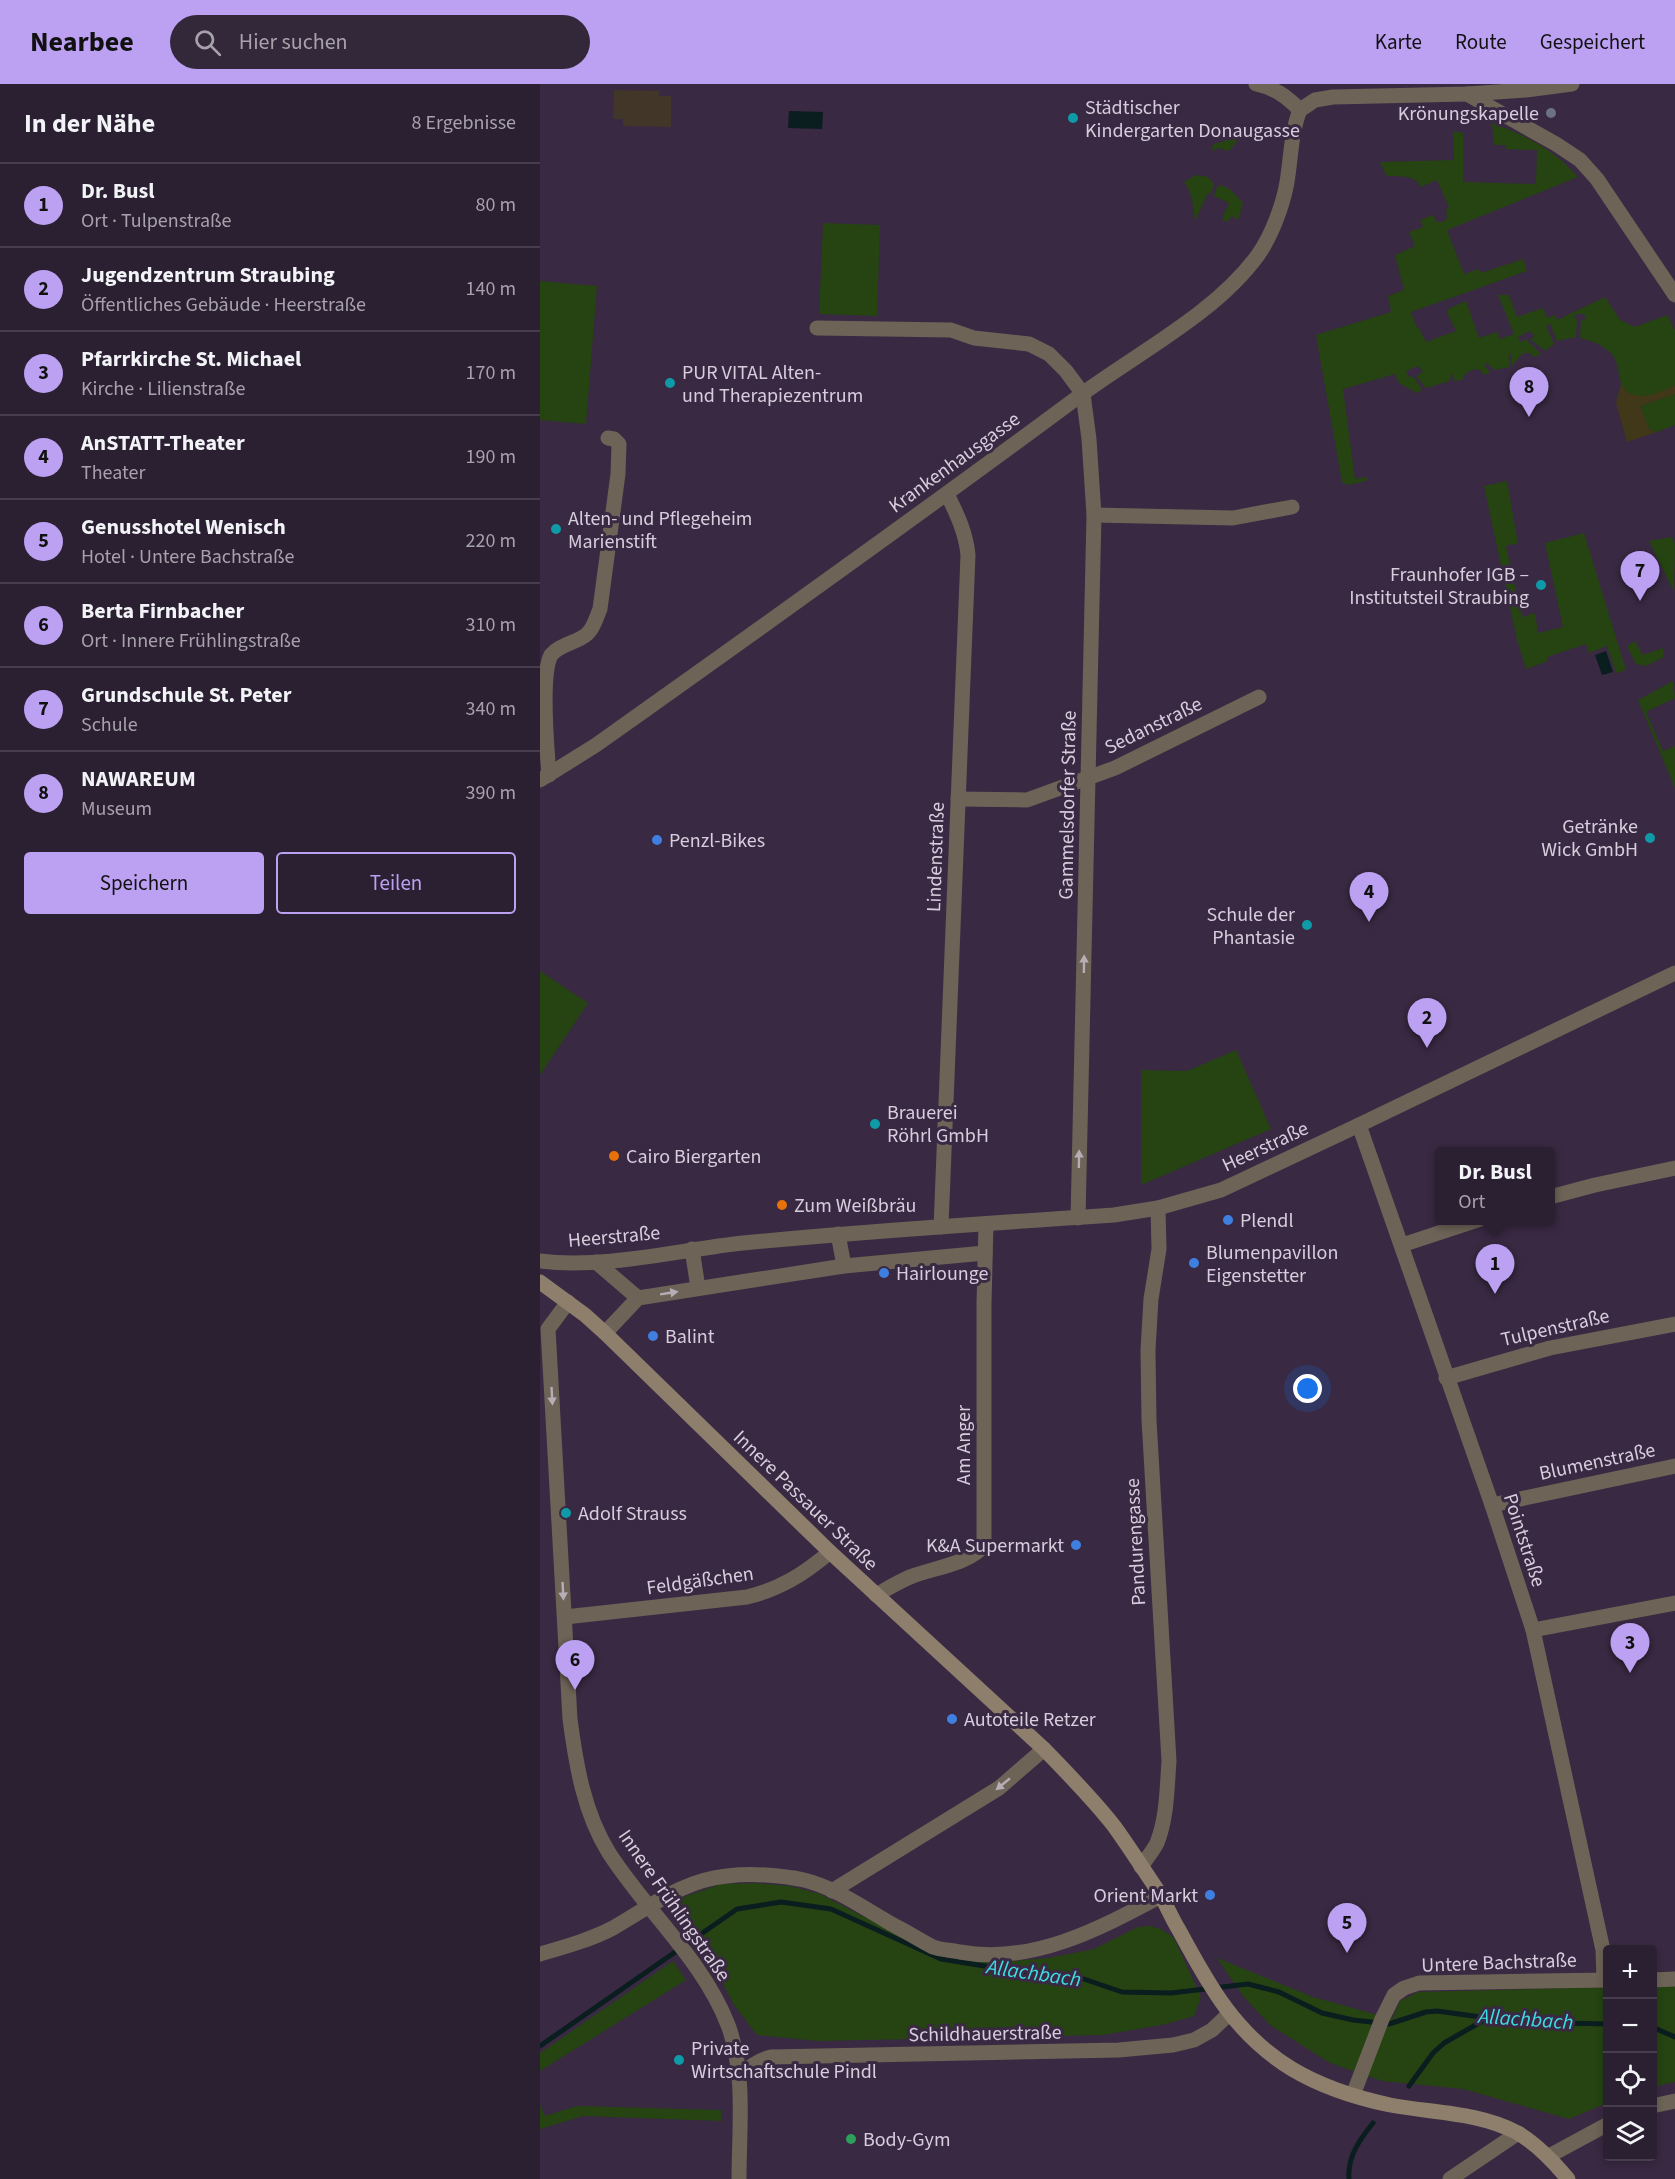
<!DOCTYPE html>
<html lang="de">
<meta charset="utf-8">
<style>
:root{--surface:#2b1f32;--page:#33273a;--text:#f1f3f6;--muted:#a6a2ac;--line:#473d4d;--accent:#bca0f2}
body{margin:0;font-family:"Source Sans 3",sans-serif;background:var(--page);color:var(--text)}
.controls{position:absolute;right:18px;bottom:18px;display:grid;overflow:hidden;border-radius:6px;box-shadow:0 3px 9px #0003}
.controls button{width:54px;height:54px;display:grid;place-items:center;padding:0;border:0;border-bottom:2px solid var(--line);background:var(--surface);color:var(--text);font:30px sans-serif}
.you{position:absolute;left:768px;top:1305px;width:21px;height:21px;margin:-15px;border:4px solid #fff;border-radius:50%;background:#1a73e8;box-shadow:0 0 0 9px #1a73e833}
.badge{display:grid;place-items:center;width:39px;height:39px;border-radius:50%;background:var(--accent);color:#111;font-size:20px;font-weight:700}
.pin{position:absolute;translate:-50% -50px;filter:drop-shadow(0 2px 3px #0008)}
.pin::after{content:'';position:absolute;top:32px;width:21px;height:18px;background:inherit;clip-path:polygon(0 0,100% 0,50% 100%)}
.popup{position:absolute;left:895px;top:1063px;width:120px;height:78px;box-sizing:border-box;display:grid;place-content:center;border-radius:6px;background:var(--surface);filter:drop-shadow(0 2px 4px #0005);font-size:20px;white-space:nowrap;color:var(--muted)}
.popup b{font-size:22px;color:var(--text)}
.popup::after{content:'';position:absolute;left:50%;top:100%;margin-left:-12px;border:12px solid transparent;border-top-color:var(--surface)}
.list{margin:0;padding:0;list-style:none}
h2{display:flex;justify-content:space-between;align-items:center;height:78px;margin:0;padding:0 24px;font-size:26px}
h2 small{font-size:20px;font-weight:400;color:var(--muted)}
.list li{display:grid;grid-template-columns:39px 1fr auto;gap:18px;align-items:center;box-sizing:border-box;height:84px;padding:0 24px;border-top:2px solid var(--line)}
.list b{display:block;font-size:22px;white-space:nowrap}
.list p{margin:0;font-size:20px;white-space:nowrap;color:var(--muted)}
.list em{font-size:20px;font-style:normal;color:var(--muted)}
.actions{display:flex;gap:12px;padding:18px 24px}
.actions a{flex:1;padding:14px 0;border:2px solid var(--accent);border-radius:6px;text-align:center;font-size:21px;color:var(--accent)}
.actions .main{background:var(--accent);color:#111}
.icon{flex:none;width:33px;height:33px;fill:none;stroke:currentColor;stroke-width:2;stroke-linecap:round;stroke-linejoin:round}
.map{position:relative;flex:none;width:1135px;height:2095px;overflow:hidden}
header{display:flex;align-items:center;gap:36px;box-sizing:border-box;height:84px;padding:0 30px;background:var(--accent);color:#111}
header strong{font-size:28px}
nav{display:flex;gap:33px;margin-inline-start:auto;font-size:21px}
.search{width:420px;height:54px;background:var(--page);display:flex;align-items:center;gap:15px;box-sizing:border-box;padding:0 21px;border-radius:33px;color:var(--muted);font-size:22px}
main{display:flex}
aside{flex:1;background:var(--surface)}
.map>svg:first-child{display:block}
.industrial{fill:#413627}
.green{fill:#254411}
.sand{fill:#403818}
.water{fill:#0a1d1f}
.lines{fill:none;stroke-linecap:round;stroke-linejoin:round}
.stream{stroke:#0a1d1f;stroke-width:5}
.minor{stroke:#6d6357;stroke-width:15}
.tertiary{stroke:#6d6357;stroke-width:15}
.secondary{stroke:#8e7e6c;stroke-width:15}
.oneway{fill:#b7adb5}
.worship-dot{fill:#6b7280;stroke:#392942;stroke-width:2}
.culture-dot{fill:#0f9aa8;stroke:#392942;stroke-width:2}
.shop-dot{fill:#3f7fe0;stroke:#392942;stroke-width:2}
.food-dot{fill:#e8710a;stroke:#392942;stroke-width:2}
.leisure-dot{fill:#2e9e5b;stroke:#392942;stroke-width:2}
.labels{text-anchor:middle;stroke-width:6;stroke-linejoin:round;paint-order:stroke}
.poi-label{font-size:20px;fill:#d7cddd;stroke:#392942;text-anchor:start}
.street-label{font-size:20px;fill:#d7cddd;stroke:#392942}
.water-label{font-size:21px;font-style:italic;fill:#3edce5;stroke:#392942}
</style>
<header>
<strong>Nearbee</strong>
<div class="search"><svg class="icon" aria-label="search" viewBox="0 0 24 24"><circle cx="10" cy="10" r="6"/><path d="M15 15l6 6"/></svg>Hier suchen</div>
<nav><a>Karte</a><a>Route</a><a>Gespeichert</a></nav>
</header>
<main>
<aside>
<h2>In der Nähe<small>8 Ergebnisse</small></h2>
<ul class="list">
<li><span class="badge">1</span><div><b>Dr. Busl</b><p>Ort · Tulpenstraße</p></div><em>80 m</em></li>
<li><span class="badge">2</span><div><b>Jugendzentrum Straubing</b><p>Öffentliches Gebäude · Heerstraße</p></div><em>140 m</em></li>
<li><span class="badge">3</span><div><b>Pfarrkirche St. Michael</b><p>Kirche · Lilienstraße</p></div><em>170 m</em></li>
<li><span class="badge">4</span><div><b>AnSTATT-Theater</b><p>Theater</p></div><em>190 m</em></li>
<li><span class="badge">5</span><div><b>Genusshotel Wenisch</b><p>Hotel · Untere Bachstraße</p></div><em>220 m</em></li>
<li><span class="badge">6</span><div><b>Berta Firnbacher</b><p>Ort · Innere Frühlingstraße</p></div><em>310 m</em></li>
<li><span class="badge">7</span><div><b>Grundschule St. Peter</b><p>Schule</p></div><em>340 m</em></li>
<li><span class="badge">8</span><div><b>NAWAREUM</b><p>Museum</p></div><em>390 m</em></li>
</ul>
<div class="actions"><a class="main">Speichern</a><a>Teilen</a></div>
</aside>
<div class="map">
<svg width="1135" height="2095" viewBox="0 0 1135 2095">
<rect width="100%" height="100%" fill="#392942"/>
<polygon class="industrial" points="74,6 119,7 119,12 131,12 131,43 83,42 83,35 73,35"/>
<g class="green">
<path d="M952 39C985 51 1015 66 1038 93L907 146 924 190 939 185 941 189 983 175 987 187 871 228 877 244H879L886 258 916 247 907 228 908 225 926 217 939 254 957 248 960 255 974 250 958 211H969L977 233 1003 224 1007 234 1015 231 1017 236 1065 213 1080 236 1095 243 1127 231 1135 246V301C1121 309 1088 323 1081 299 1078 290 1079 280 1073 272 1065 261 1052 257 1040 254L1041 236 1046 235 1044 230H1036L1034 234 1037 235 1036 253 1017 257 1010 240 1006 241 1014 260 1005 267 990 255 995 252 989 247 978 253 980 258 986 255 1001 270 994 273 989 269H983L972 282 971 270H969L970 283 954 286 947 279 944 281 950 288 944 291 940 286 934 285 925 290 922 296 914 297 913 290H911L910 297 886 304 876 292 883 288 878 282 866 287 869 293H874L882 306 877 309 859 299 855 290 803 305 815 395 828 393 826 397 808 401 802 398 776 251 851 228 848 212 864 206 855 171 875 162 869 148 883 143 880 136 893 131 897 138H903L907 134 906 125 909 123 897 96 881 103C875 90 859 93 847 92L840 78 914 76 913 47 923 49V98L996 100 997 66 966 65V61H954Z"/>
<path d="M694 48 699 50C698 56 694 63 688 67L679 64 672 67 673 60 685 57Z"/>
<path d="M656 91 668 93 674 100 671 110 668 109 655 137C653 123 653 109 644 98Z"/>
<polygon points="681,101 691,106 703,119 698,136 692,132 687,138 682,135 689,119 674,112 677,103"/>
<polygon points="283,139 340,141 337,232 279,230"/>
<polygon points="0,197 57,202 46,340 0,336"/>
<polygon points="1135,310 1135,341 1117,348 1109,345 1100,322"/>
<polygon points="967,397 978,459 966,462 982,533 995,529 998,549 1023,543 1005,459 1044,449 1086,586 1076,589 1067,562 1049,569 1046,560 1007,573 1008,577 986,585 977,556 944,402"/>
<polygon points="1132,453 1135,460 1134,508 1109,457"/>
<polygon points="1095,557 1103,571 1123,564 1124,573 1106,582 1096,580 1087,562"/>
<polygon points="1133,597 1135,614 1106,628 1123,667 1135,662 1135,704 1098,616"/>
<polygon points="0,887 48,919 0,991"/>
<polygon points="696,966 731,1045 601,1101 601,986 647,987"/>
<polygon points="216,1799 250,1802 280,1810 372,1858 405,1871 451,1879 508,1874 554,1865 598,1843 609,1842 621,1845 634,1854 661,1913 654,1932 622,1941 563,1951 278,1957 217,1951 194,1921 168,1871 136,1827 135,1816 181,1800"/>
<polygon points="677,1874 773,1913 852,1935 860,1917 878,1908 1067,1903 1067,2019 1029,2035 923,2005 842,1997 790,1979 730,1941 703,1912"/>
<polygon points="133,1877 146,1896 0,1987 0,1969"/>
<polygon points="1112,1901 1135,1901 1135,1998 1113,2003"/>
<polygon points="0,2021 5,2032 37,2022 181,2026 181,2037 43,2032 0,2045"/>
</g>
<path class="sand" d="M1081 300C1093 321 1119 309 1135 301V310L1100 322 1109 345 1117 348 1087 358 1076 319Z"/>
<g class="water">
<polygon points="249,27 283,28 282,45 248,44"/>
<polygon points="1066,567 1073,588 1062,591 1055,571"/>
</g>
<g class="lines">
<g class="stream">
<polyline points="1112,1943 1135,1953"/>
<polyline points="0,1962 197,1825 241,1818 291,1825 401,1875 475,1887 535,1892 582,1908 631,1909 708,1900 739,1908 782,1929 813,1936 849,1940 886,1928 897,1927 977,1938 1068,1940"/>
<polyline points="869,2002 893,1969 904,1959 946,1935"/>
<path d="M809 2095C807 2073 820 2055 833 2039"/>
</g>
<g class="minor">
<path d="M716 0C735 4 746 12 760 26"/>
<polyline points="927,10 1016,60 1040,76 1057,95 1135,211"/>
<polyline points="760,26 775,16 793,13 927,10 986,6 1032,0"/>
<polyline points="277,244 411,246 434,254 489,260 509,270 526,287 543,310 549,355 554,431 538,1134"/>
<polyline points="554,431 693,434 752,423"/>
<path d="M9 691C7 665 0 592 11 571 20 560 37 559 47 550 54 544 56 534 60 525L78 390 79 360 74 355 68 354"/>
<path d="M0 696 56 661C218 546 379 431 538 313 597 269 675 230 718 171 732 151 743 121 747 98 751 74 751 48 760 26"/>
<polyline points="418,715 487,716 575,684 719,613"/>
<polyline points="819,1041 952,1421 993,1546 1063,1866 1064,1896"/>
<polyline points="1010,1113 1055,1101 1135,1084"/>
<path d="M401 1143 428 471C426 449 417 430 407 410"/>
<polyline points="298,1150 304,1182"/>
<polyline points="862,1161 938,1136"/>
<polyline points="152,1165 158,1204"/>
<polyline points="56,1178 98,1214"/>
<path d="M28 1218 8 1245 30 1635C36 1681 44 1729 69 1769 107 1828 163 1876 188 1941 206 1989 199 2045 199 2095"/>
<polyline points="65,1249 98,1214 304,1182 445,1169"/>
<polyline points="906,1294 1010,1264 1135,1240"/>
<polyline points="952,1421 1135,1382"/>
<path d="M336 1511C347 1505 358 1498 370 1493 392 1484 430 1480 444 1461V1220L446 1140"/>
<path d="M25 1533 207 1513C240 1505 264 1490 290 1468"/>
<polyline points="993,1546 1135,1519"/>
<path d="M601 1783C606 1775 613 1767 617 1759 627 1734 627 1704 629 1677L609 1336 608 1266 611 1215 619 1165 618 1124"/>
<polyline points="292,1807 459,1704 504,1665"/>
<path d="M0 1870C24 1863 50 1856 73 1844 110 1823 143 1796 187 1792 211 1789 241 1791 264 1796 297 1804 328 1827 357 1843 369 1849 381 1857 393 1863 401 1866 411 1866 420 1868 492 1881 559 1845 621 1812"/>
<polyline points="1112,1896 1135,1895"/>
<path d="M198 1993C209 1983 217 1977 231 1973L579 1966 633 1961 654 1956 672 1946 689 1930"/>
<polyline points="813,2011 842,1935 854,1911 864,1904 879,1899 1068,1896"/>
<polyline points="1112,2022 1135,2017"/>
<polyline points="1009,2072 1068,2040"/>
<polyline points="910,2095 978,2049"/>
</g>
<path class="tertiary" d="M0 1177C64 1185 138 1166 203 1159 327 1147 450 1139 574 1131L618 1124 681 1106 819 1041 1135 889"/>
<path class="secondary" d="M0 1198 45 1231 65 1249 290 1468 504 1665C528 1690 553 1715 574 1742 590 1764 605 1788 620 1810 627 1822 632 1835 639 1846 669 1902 696 1951 752 1985 782 2003 817 2014 850 2021 893 2029 939 2028 978 2049 998 2061 1013 2077 1028 2095"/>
</g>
<defs><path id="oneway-solid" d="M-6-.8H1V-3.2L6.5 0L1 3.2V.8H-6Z" transform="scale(1.5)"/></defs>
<g class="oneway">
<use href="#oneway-solid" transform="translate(544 880) rotate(-89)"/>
<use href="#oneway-solid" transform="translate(539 1075) rotate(-89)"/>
<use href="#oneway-solid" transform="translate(129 1209) rotate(-9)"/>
<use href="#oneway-solid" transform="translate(12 1312) rotate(87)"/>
<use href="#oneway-solid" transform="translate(23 1507) rotate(87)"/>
<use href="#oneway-solid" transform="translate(463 1700) rotate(141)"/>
</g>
<circle class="worship-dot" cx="1011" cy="29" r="6"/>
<g class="culture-dot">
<circle cx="533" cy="34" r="6"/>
<circle cx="130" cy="299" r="6"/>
<circle cx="16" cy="445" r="6"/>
<circle cx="1001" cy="501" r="6"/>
<circle cx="1110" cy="754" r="6"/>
<circle cx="767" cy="841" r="6"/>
<circle cx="335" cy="1040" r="6"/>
<circle cx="26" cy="1429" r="6"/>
<circle cx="139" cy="1976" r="6"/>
</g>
<g class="shop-dot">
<circle cx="117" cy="756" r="6"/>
<circle cx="688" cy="1136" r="6"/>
<circle cx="654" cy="1179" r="6"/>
<circle cx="344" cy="1189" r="6"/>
<circle cx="113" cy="1252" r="6"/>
<circle cx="536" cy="1461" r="6"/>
<circle cx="412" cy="1635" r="6"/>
<circle cx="670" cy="1811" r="6"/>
</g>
<g class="food-dot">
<circle cx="74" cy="1072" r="6"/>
<circle cx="242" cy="1121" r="6"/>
</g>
<circle class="leisure-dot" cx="311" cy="2055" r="6"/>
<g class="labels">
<g class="poi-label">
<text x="545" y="30">Städtischer<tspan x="545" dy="23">Kindergarten Donaugasse</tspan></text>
<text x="999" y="36" text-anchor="end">Krönungskapelle</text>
<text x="142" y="295">PUR VITAL Alten-<tspan x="142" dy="23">und Therapiezentrum</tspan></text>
<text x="28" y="441">Alten- und Pflegeheim<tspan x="28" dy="23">Marienstift</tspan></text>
<text x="989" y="497" text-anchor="end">Fraunhofer IGB –<tspan x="989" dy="23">Institutsteil Straubing</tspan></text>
<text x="1098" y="749" text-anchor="end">Getränke<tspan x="1098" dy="23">Wick GmbH</tspan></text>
<text x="129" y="763">Penzl-Bikes</text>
<text x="755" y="837" text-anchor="end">Schule der<tspan x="755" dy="23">Phantasie</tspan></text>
<text x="347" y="1035">Brauerei<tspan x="347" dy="23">Röhrl GmbH</tspan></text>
<text x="86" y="1079">Cairo Biergarten</text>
<text x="254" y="1128">Zum Weißbräu</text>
<text x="700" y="1143">Plendl</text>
<text x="666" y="1175">Blumenpavillon<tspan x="666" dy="23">Eigenstetter</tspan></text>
<text x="356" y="1196">Hairlounge</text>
<text x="125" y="1259">Balint</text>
<text x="38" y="1436">Adolf Strauss</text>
<text x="524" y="1468" text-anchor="end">K&amp;A Supermarkt</text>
<text x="424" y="1642">Autoteile Retzer</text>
<text x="658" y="1818" text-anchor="end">Orient Markt</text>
<text x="151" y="1971">Private<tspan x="151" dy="23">Wirtschaftschule Pindl</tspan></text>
<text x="323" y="2062">Body-Gym</text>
</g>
<g class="street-label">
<text transform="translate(414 378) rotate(-36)" y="7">Krankenhausgasse</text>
<text transform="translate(613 641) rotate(-26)" y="7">Sedanstraße</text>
<text transform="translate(527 721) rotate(-89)" y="7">Gammelsdorfer Straße</text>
<text transform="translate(395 773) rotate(-88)" y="7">Lindenstraße</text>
<text transform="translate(725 1062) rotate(-25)" y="7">Heerstraße</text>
<text transform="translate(74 1152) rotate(-5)" y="7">Heerstraße</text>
<text transform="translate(1015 1243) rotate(-13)" y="7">Tulpenstraße</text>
<text transform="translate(423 1361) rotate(-90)" y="7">Am Anger</text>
<text transform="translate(1057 1377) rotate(-12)" y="7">Blumenstraße</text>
<text transform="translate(266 1416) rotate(44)" y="7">Innere Passauer Straße</text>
<text transform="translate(985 1456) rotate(72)" y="7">Pointstraße</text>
<text transform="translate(595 1458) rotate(-93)" y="7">Pandurengasse</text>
<text transform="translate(160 1496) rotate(-8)" y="7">Feldgäßchen</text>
<text transform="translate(135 1821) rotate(55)" y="7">Innere Frühlingstraße</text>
<text transform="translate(959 1878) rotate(-2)" y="7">Untere Bachstraße</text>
<text transform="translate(445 1949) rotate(-1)" y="7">Schildhauerstraße</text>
</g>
<g class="water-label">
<text transform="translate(494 1889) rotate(8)" y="7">Allachbach</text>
<text transform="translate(986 1935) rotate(4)" y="7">Allachbach</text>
</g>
</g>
</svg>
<div class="controls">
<button>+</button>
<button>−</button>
<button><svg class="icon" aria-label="locate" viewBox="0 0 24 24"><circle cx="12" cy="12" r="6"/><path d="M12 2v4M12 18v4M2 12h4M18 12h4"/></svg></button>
<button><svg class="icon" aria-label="layers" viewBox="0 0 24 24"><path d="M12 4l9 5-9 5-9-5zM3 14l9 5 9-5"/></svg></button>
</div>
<div class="you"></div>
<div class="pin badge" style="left:955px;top:1210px">1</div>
<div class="popup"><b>Dr. Busl</b>Ort</div>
<div class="pin badge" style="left:887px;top:964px">2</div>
<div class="pin badge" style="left:1090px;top:1589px">3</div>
<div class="pin badge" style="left:829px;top:838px">4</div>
<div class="pin badge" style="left:807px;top:1869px">5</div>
<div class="pin badge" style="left:35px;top:1606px">6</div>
<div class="pin badge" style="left:1100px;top:517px">7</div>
<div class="pin badge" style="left:989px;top:333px">8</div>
</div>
</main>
